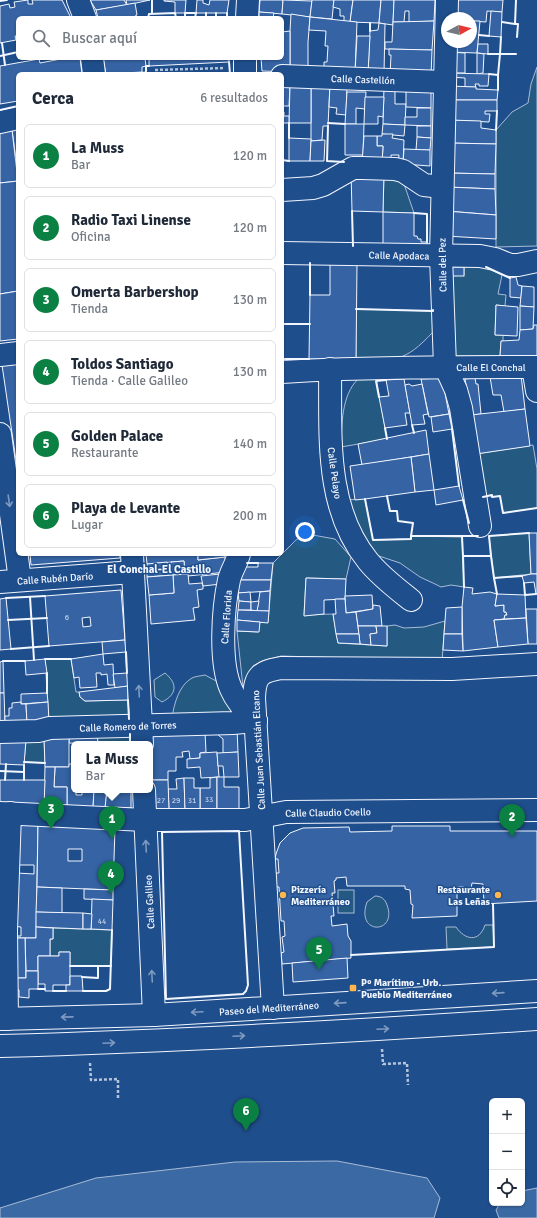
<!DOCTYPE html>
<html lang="es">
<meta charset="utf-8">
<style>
:root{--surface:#fff;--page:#f6f6f7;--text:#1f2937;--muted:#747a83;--line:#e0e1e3;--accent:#0b8043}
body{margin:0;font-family:Signika,sans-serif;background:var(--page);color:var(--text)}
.controls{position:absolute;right:12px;bottom:12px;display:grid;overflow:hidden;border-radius:6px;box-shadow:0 1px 3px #0004}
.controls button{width:36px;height:36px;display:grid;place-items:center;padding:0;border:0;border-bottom:1px solid var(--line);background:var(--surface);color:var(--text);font:20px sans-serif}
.compass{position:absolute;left:441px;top:12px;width:36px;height:36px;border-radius:50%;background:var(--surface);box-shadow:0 1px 3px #0004;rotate:82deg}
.you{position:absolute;left:305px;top:532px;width:14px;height:14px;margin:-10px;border:3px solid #fff;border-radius:50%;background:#1a73e8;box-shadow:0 0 0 6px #1a73e833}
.badge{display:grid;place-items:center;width:26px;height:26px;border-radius:50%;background:var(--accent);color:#fff;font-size:13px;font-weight:700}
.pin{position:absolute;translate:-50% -33px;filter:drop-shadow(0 1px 2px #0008)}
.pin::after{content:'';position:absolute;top:21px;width:14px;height:12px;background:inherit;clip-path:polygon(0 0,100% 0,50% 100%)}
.popup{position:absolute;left:71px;top:741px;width:82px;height:52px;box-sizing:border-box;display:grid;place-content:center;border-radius:6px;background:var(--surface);filter:drop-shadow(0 1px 3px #0005);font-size:13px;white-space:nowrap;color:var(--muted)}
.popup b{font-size:15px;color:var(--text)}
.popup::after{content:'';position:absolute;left:50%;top:100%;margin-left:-8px;border:8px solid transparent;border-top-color:var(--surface)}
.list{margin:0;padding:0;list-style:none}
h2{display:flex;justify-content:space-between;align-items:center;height:52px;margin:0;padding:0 16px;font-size:17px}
h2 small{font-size:13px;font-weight:400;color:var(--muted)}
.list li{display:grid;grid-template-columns:26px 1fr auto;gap:12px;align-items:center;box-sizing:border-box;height:64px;margin:0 8px 8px;padding:0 8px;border:1px solid var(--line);border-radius:6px}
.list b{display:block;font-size:15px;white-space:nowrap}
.list p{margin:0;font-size:13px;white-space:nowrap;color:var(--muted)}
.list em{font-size:13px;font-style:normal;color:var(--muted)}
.icon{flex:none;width:22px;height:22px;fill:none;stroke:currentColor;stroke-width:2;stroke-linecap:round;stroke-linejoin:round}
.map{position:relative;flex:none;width:537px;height:1218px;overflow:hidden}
.search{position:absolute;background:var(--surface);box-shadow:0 1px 3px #0004;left:16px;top:16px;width:268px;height:44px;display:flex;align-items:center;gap:10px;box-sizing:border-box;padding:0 14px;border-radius:6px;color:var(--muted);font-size:15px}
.panel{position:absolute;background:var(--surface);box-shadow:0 1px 3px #0004;left:16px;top:72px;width:268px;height:484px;border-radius:6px}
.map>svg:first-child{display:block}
.green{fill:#245a82;stroke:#a8bbd7}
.water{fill:#3b69a3;stroke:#a8bbd7}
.building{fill:#3563a3;stroke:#f2f6ff;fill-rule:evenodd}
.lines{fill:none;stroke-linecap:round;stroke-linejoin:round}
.minor-casing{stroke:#f2f6ff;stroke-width:24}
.major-casing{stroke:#f2f6ff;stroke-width:24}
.path{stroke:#b3c4dc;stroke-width:2.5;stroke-dasharray:3 2;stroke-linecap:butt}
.minor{stroke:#1f4e8c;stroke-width:22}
.major{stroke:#1f4e8c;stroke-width:22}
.wall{stroke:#f2f6ff;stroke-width:2}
.oneway{stroke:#7e9ac0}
.poi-dot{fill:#ffb74d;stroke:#1f4e8c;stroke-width:1.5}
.labels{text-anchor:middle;stroke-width:3;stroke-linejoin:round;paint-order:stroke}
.number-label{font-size:8px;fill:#c3d1e8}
.street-label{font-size:10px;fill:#f2f6ff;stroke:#1f4e8c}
.poi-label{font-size:10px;font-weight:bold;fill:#f2f6ff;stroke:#1f4e8c;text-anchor:start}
.neighbourhood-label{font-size:11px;font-weight:bold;fill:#f2f6ff;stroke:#1f4e8c}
</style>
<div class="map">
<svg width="537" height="1218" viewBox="0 0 537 1218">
<rect width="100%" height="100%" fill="#1f4e8c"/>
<g class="green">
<polygon points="537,67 537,246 496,247 496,130 512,112 528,103 531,84"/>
<polygon points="384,173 403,181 414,213 383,212"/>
<polygon points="485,266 502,275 498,294 506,295 505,306 496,305 495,335 503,335 503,341 501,341 500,356 450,356 450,276 464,275 464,267"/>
<path d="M356 309 433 311V332C404 363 396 360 356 360Z"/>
<path d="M375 372 387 439 341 447C342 425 341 396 358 379 362 376 370 374 375 372Z"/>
<polygon points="533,445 537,469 537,508 503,513 500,496 492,497 492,495 483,496 476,454"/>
<polygon points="365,499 373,540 411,539 411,536 462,537 464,587 451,585 441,587 435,584 420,577 400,563 376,555 364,546 344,500"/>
<polygon points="529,533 531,574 494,578 489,536"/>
<polygon points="307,534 335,539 351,557 346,579 306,578 304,615 333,614 338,643 387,646 387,626 395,625 404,628 424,627 445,621 442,661 281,656 262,661 253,666 248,686 243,687 237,631 258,632 260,622 268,622 273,563 296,540"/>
<polygon points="45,659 71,659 76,692 79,692 80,697 85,701 128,700 129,721 49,722"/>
<path d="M165 673C177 683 178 694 162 702L155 697 154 680Z"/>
<path d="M205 675 218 682 226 697 233 714 172 718C174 704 179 685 192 678 196 676 201 676 205 675Z"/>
<polygon points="130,731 130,744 98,744 97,732"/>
<polygon points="44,739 45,763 24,762 26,740"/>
<rect x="338" y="890" width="16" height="23"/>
<path d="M375 896C381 896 385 899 387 905 398 934 355 936 367 902Z"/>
<path d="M485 925H493L494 947 447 949 446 927H456C465 940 479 943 485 925Z"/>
<polygon points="53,928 112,930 111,966 70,966 70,952 59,952 59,956 50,956 50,939 53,939"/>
</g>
<g class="water">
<polygon points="337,1161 427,1178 440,1198 434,1218 0,1218 0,1208 96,1178 235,1162"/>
<polygon points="537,1188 537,1218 499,1218 496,1210 500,1203 522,1203 522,1191"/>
</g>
<g class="building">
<polygon points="28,0 28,4 33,4 32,0 62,0 71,18 18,18 18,36 15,36 16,40 0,43 0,6 9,4 10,8 15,7 14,2"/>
<polygon points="90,0 124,0 127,5 96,10"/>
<polygon points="126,0 150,0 127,5"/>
<polygon points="164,0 186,0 185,13 175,13 175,2 164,1"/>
<polygon points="197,0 203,0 203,3 209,5 210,0 229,0 227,13 196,13"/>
<polygon points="260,0 283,0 282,14 259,12"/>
<polygon points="283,0 312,1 310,17 282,14"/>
<polygon points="312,0 334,0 332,19 310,17"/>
<polygon points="334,0 353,0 350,22 344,21 344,16 340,16 340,9 333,7"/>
<polygon points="353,0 381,0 379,23 350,22"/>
<polygon points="381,0 394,0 393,25 379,23"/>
<polygon points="394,0 435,0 434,21 409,22 409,11 405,11 404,22 393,22"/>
<polygon points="450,0 503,0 502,12 487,11 486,22 471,21 471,18 459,18 459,12 450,11"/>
<polygon points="135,3 137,15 135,16 135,18 98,18 96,10"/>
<polygon points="491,11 502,12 501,37 489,36"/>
<polygon points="259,12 274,13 273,18 259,18"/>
<polygon points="291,14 310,17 308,42 308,71 290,72 290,31"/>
<polygon points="310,17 357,22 355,73 324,72 324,62 327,62 328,46 325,46 326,31 309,30"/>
<polygon points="434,21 432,50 385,49 385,42 392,42 393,22"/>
<polygon points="471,21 480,21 477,53 449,52 449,42 471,42"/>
<polygon points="379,23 385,24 384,74 368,73 370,31 378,30"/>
<polygon points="290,31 290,72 262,71 261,58 282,58 282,32"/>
<polygon points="357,36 370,36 368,73 355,73"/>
<polygon points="478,44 488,44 488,54 477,53"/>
<polygon points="389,49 432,50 431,76 390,75 391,55 389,55"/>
<polygon points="449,52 465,53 465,73 448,73"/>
<polygon points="477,53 484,54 483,73 477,74"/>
<polygon points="66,58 80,58 82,74 18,74 18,101 0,104 0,66 39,59 40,63"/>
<polygon points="103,58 145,58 146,66 142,67 142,72 106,74"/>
<polygon points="149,58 229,58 229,62 149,66"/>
<polygon points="146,72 147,74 133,74 133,73"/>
<polygon points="448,73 489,74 488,86 479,86 479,84 475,84 476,87 465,87 465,78 449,77"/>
<polygon points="282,83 290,86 289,106 282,106"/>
<polygon points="311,84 330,84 328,126 323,126 322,140 311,141"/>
<polygon points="311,84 311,123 289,123 290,86"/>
<polygon points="330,84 347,85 346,115 336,114 337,108 329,107"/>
<polygon points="384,86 395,86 395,104 406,104 405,125 383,124"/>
<polygon points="449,86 476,87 476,89 498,90 497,100 449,100"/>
<polygon points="406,87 431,87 431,108 406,107"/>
<polygon points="347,92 366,92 365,109 356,108 356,124 345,124"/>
<polygon points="365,97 384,97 383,117 378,116 378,124 364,124"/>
<polygon points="449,100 497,100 497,111 485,111 485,114 490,114 489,122 449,120"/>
<polygon points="417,108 431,108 431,126 405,125 405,117 417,117"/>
<polygon points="282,112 284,112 284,116 289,116 289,123 282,123"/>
<polygon points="449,120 481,121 481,128 496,130 496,144 449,143"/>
<polygon points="345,124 364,124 363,155 345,155"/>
<polygon points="383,124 405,125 404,136 382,134"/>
<polygon points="417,126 431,126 431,138 417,137"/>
<polygon points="18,129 18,166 17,166 12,130"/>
<polygon points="12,130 18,181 0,183 0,132"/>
<polygon points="382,134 393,134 392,138 404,140 403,164 398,164 399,155 391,155 391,163 382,164 383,146 377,146 377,136 382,136"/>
<polygon points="364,136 377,136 377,146 383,146 382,164 362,163"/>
<polygon points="417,137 431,138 430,150 416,150"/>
<polygon points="289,138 311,139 310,161 289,161"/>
<polygon points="325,140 324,161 310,161 311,141"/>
<polygon points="449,143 496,144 495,174 447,173"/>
<polygon points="404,149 430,150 430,166 403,164"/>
<polygon points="351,172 384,173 383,212 352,211"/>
<polygon points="447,173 495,174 495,189 447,187"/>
<polygon points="18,181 18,291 0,294 0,183"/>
<polygon points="447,187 495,189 496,215 446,211"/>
<polygon points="446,211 496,215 496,239 446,236"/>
<polygon points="383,212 414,213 414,236 417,236 418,239 421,239 421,242 427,242 427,250 383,250"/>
<polygon points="330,262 357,263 356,360 309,359 310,295 330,295"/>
<rect x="450" y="267" width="14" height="9"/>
<polygon points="516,277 518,285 522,286 521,298 510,297 510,278"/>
<polygon points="522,286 534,287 534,307 520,306"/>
<polygon points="18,291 18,339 0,341 0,294"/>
<polygon points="496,305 518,307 517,336 495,335"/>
<polygon points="520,306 534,307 533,329 520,330"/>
<polygon points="534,325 537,325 537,357 500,356 501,341 519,340 520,330 533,329"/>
<polygon points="18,362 18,474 2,365"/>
<polygon points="521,375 525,409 504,412 501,395 493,395 490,377"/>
<polygon points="442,378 449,414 429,417 421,379"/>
<polygon points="475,378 476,384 478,384 481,414 471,415 465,379"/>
<polygon points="404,379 410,413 405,413 407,425 385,428 379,397 389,396 386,380"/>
<polygon points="409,384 412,386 422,384 428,414 423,415 425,424 412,425 405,385"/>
<polygon points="525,409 530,446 476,454 471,415"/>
<polygon points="457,410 459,426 452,427 449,411"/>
<polygon points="449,414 452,429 433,432 431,417"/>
<polygon points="426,430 429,454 362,465 358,444"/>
<polygon points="429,454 434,490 415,492 411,457"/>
<polygon points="411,457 415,492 365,499 355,500 350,466"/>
<polygon points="459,486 463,500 436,505 434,490"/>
<polygon points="529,533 537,533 537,574 531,574"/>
<polygon points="30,554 120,554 120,558 31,565"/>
<polygon points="146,554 198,554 198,560 225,557 226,572 188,576 188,574 185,574 184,561 147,564"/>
<polygon points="198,554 225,554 225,557 198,560"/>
<polygon points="184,561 185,574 147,577 147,564 167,562 168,566 171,566 171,562"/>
<polygon points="258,563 273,563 271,580 238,580 245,567 258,567"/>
<polygon points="188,574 189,584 202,583 203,586 203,589 197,590 199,607 193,608 195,620 151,624 149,595 174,593 173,575"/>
<polygon points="220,574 221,584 203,586 201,576"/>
<polygon points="531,574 537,574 537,594 536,594 534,582 524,583 522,576"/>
<polygon points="173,575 174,593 149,595 147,577"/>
<polygon points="306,578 346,579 345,599 324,600 324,614 304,616"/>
<polygon points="238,580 271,580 270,591 238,593 237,586"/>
<polygon points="464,587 473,588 472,594 490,592 497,594 495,606 504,605 504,612 506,612 507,615 505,615 504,619 494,620 498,647 463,651 462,607"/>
<path d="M121 590 125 640 49 646 45 596ZM90 617 91 626 83 627 82 618Z"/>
<polygon points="270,591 269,611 257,611 260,592"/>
<polygon points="250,592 251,602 239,601 238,593"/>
<polygon points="497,594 525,595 526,618 504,619 505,615 507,615 506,612 504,612 504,605 495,606"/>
<polygon points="372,595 373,609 346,613 345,596"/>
<polygon points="6,598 11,649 0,650 0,599"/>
<polygon points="335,599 345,599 346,613 356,612 359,634 336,634 333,614 336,614"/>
<polygon points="239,601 251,602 251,610 238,610"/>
<polygon points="259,601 257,611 251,610 251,602"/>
<polygon points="373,605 380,606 382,626 358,626 356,612 373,609"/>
<polygon points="462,607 462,634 444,634 446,608"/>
<polygon points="526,609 537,609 537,644 528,644"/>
<polygon points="238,610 269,611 268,623 237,620"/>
<polygon points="526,618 528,644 498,647 494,620"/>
<polygon points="237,620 260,622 259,632 237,631"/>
<polygon points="358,626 376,626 377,633 370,634 371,645 360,644"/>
<polygon points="376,626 387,626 387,646 371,645 370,634 377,633"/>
<polygon points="336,634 359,634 360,644 338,643"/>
<polygon points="444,634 462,634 463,651 443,650"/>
<polygon points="125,640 126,652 103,654 102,642"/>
<polygon points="103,654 104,665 113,664 114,685 108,685 107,674 101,675 101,673 96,673 97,687 80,688 79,677 74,678 71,659"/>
<polygon points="45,659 47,673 26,675 25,661"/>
<polygon points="3,661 4,693 0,693 0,662"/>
<polygon points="127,673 128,686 115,688 113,674"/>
<polygon points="128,686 128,700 85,701 80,697 79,692"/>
<polygon points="0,693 4,693 5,723 0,723"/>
<polygon points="47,693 48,702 21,704 21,694"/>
<polygon points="21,702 21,704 26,704 27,723 5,723 5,716 9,716 9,708 12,708 12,703"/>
<polygon points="48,702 49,722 27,723 26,704"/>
<polygon points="237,728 238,752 223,753 223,739 217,734"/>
<polygon points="151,730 205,732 206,752 200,753 200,758 190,759 189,751 182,752 183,757 176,757 176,771 168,771 168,780 152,780"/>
<polygon points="97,732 98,744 69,743 69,733"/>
<polygon points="69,733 69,767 45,767 44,737"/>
<polygon points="0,739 26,740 24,765 0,764"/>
<polygon points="217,752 219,777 201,778 200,767 187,768 187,759 200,758 200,753"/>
<polygon points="238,752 239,777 224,777 223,766 218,766 217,753"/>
<polygon points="69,764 74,764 74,790 76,790 76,795 82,795 82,790 94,790 93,808 67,807 67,787 54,787 55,767 69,767"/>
<polygon points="45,767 55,767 54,787 67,787 67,808 44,807"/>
<polygon points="217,777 217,810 200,810 200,788 210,788 210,778"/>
<polygon points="217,777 224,777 224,787 239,787 239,810 217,810"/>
<polygon points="184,778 185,810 169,810 168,789 177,789 176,779"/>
<polygon points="184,778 194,778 194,788 200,788 200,810 185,810"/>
<polygon points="0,780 45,780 44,807 0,807"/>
<polygon points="152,780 168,780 169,810 153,811"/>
<polygon points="94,790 107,790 105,808 93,808"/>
<polygon points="107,790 131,790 131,808 105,808"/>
<path d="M13 824 38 825 36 938H10ZM17 865H34V874L17 873ZM12 926 21 927V936H12Z"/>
<path d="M38 825 115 828 113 890 37 887ZM68 849H82V861H68Z"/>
<polygon points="392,826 450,826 450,831 537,831 537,901 484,904 483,884 472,883 471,889 466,889 464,887 458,887 457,891 457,916 412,918 413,905 411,904 410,890 405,889 405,886 347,886 346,877 336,878 336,880 334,881 335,893 332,893 334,916 331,916 332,926 347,924 348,936 351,941 351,958 282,964 281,953 284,952 282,937 285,936 284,921 281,921 279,887 274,887 273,873 279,873 278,859 275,859 276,854 280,843 290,833 303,828 349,827 350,832 392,831"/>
<polygon points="37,887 62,888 62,913 36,912"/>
<polygon points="84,889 113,890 113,900 84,899"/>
<polygon points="92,899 113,900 112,930 91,929"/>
<polygon points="36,912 83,913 83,929 36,927"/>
<polygon points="83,913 92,914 91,929 83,929"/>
<polygon points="36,927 53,928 53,939 50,939 50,956 38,956 38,971 26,971 25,938 36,938"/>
<polygon points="13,938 25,938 26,978 12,978"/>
<polygon points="59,952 70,952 70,985 53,985 53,991 45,991 45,984 38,984 38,956 59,956"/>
<polygon points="347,958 348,978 293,982 292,963"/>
<polygon points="26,971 38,971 38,989 29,989 29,998 19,997 19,990 12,989 12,978 26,978"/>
<polygon points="70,976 82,976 83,991 66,991 66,985 70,985"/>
</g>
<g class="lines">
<g class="minor-casing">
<g id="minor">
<polyline points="78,0 85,18"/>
<polyline points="447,0 441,256 445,366 456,390 461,408 480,526"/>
<polyline points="247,18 248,0"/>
<polyline points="92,58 94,74"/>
<polyline points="245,58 245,74"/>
<polyline points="282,76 444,82"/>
<polyline points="0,122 18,118"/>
<polyline points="282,190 313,188 323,185 353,168 362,168 395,169 403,171 424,185 442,187"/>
<polyline points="282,253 480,256 495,259 510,265 518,265 537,261"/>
<polyline points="0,355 18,353"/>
<polyline points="533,367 537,391"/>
<path d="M330 369C331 434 324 507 368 561 380 576 396 588 411 600"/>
<path d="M282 372C367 367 452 367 537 367"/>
<polyline points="0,434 20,580"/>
<polyline points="132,554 142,744"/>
<path d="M239 554C237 563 231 571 229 580 223 608 219 662 231 689 236 701 246 712 256 721"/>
<polyline points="0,582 133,572"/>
<polyline points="0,732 38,731 50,728 233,723 256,721"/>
<polyline points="144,790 154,1015"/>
<polyline points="0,813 145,820 245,820 286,812 537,810"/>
<path d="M273 1008 254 698C255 676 259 672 281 668L452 669 537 664"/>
<polyline points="7,1019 6,930 10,813"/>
</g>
</g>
<g class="major-casing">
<g id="major">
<polyline points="0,1019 154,1015 537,991"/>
<path d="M0 1046C179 1041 358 1031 537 1019"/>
</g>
</g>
<g class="path">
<polyline points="155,70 225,68"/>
<polyline points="382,1049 383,1064 407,1063 408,1085"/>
<polyline points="90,1063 91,1080 118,1079 118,1098"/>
</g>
<use href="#minor" class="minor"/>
<use href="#major" class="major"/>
<g class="wall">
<polyline points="152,0 152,13"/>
<polyline points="0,1 7,0"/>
<polyline points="206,13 206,18"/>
<polyline points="227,13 227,18"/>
<polyline points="148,18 149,14 175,13 176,18"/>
<polyline points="185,18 185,13 196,13 195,18"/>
<polyline points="216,18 216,13"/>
<polyline points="502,22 515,24 516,0"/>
<polyline points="370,23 370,31"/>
<polyline points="515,24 518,24 517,37"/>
<polyline points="479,35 489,36"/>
<polyline points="2,43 5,65"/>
<polyline points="488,54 500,54 501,37"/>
<polyline points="0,56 18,52"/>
<polyline points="229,62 230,74"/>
<polyline points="146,72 146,66 149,66"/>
<polyline points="489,74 498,75 500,54 516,54"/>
<polyline points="498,90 498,75"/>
<polyline points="0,110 18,106"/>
<polyline points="289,123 289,138"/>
<polyline points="328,123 345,124"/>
<polyline points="328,126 327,161 344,162"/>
<polyline points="496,130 497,111"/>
<polyline points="282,160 289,161"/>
<polyline points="352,211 353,246"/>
<polyline points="414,213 427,214 427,242"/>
<polyline points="310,263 310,295"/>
<polyline points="486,267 510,278"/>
<polyline points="356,309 433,311 433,310"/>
<polyline points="282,324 310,324"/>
<polyline points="282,359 309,359"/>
<polyline points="379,397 376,381 386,380"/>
<polyline points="412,425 414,433"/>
<polyline points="385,428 387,439"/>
<polyline points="452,429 459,486"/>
<polyline points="387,496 390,511 397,511 398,521 413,523 411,536"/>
<polyline points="483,497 492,495 492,497 500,496 503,513 537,508"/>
<polyline points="365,499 373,540 411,539 411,536 478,536"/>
<polyline points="463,500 469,523"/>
<polyline points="462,537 463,556 491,556 489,536 529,533"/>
<polyline points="463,556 464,587"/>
<polyline points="491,556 494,578 522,576"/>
<polyline points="247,563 258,563"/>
<polyline points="494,578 497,594"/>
<polyline points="524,583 525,595 536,594"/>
<polyline points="30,597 34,660"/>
<polyline points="6,598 45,596"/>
<polyline points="8,620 47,618"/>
<polyline points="11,649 49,646"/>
<polyline points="126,652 127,673"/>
<polyline points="45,659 71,659"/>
<polyline points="3,661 25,661"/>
<polyline points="47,673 47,693"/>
<polyline points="128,700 129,719"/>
<polyline points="130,734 130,744"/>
<polyline points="24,762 45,763"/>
<polyline points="0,771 24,772 24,765"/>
<polyline points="5,780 6,764"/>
<polyline points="24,780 24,772"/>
<polygon points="239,831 248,985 246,991 243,994 166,999 162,832"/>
<polyline points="351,955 494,947 493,904"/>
<polyline points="70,966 111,966"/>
<polyline points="82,977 98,978 98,966"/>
<polyline points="38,989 45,989"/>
<polyline points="53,991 66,991"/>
<polyline points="83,991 106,991 110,989 112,930"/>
</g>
</g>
<defs><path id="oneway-shaft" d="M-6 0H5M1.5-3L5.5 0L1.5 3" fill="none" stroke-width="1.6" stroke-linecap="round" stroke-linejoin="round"/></defs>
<g class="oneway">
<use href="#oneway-shaft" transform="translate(9 501) rotate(82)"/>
<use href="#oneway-shaft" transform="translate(139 691) rotate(-93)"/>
<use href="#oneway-shaft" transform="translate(146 846) rotate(-93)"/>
<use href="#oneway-shaft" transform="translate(152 976) rotate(-93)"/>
<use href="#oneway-shaft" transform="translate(498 993) rotate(176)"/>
<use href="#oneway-shaft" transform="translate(340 1003) rotate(176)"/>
<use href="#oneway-shaft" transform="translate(197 1012) rotate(177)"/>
<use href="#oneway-shaft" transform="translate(67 1017) rotate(179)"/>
<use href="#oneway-shaft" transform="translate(383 1029) rotate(-3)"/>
<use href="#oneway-shaft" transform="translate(239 1036) rotate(-3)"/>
<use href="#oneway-shaft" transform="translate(109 1043) rotate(-3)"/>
</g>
<g class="poi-dot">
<circle cx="283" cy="895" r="4"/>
<circle cx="498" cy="895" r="4"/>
<rect x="349" y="984" width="8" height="8" rx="2"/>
</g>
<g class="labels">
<g class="number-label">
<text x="67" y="620">6</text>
<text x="209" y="802">33</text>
<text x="161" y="803">27</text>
<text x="176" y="803">29</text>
<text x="192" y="803">31</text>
<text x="102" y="924">44</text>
</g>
<g class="street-label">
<text transform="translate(363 79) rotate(2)" y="4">Calle Castellón</text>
<text transform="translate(399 255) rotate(1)" y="4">Calle Apodaca</text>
<text transform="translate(442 265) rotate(-91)" y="4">Calle del Pez</text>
<text x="491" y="371">Calle El Conchal</text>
<text transform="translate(335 473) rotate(82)" y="4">Calle Pelayo</text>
<text transform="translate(55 578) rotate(-4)" y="4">Calle Rubén Darío</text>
<text transform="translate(226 617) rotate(-86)" y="4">Calle Florida</text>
<text transform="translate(128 726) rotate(-2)" y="4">Calle Romero de Torres</text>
<text transform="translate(258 750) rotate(-93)" y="4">Calle Juan Sebastián Elcano</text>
<text transform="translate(328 812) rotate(-1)" y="4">Calle Claudio Coello</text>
<text transform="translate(149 902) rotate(-93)" y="4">Calle Galileo</text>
<text transform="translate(269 1008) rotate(-4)" y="4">Paseo del Mediterráneo</text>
</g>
<g class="poi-label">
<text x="291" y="893">Pizzería<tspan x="291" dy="12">Mediterráneo</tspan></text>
<text x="490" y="893" text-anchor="end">Restaurante<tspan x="490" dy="12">Las Leñas</tspan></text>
<text x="361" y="986">Pº Marítimo - Urb.<tspan x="361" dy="12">Pueblo Mediterráneo</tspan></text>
</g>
<g class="neighbourhood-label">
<text x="159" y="573">El Conchal-El Castillo</text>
</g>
</g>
</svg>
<div class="controls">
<button>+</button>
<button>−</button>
<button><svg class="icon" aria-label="locate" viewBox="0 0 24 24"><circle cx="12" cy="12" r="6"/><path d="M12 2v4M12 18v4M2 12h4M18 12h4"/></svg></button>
</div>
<svg class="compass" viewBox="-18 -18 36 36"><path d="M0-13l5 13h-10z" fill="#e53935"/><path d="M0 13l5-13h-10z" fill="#747a83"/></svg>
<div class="you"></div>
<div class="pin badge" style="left:112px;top:839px">1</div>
<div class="popup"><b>La Muss</b>Bar</div>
<div class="pin badge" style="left:512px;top:837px">2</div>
<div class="pin badge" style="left:51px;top:829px">3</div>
<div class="pin badge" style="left:111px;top:894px">4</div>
<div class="pin badge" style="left:319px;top:970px">5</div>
<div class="pin badge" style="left:246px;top:1131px">6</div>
<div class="search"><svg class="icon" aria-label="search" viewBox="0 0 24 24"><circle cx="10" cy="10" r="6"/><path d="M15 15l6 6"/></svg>Buscar aquí</div>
<section class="panel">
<h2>Cerca<small>6 resultados</small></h2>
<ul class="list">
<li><span class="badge">1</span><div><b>La Muss</b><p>Bar</p></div><em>120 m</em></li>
<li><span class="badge">2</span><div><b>Radio Taxi Linense</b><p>Oficina</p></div><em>120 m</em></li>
<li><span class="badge">3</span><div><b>Omerta Barbershop</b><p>Tienda</p></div><em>130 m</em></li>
<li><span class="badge">4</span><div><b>Toldos Santiago</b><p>Tienda · Calle Galileo</p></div><em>130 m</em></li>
<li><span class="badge">5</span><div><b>Golden Palace</b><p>Restaurante</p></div><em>140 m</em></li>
<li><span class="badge">6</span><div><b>Playa de Levante</b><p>Lugar</p></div><em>200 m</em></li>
</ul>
</section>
</div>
